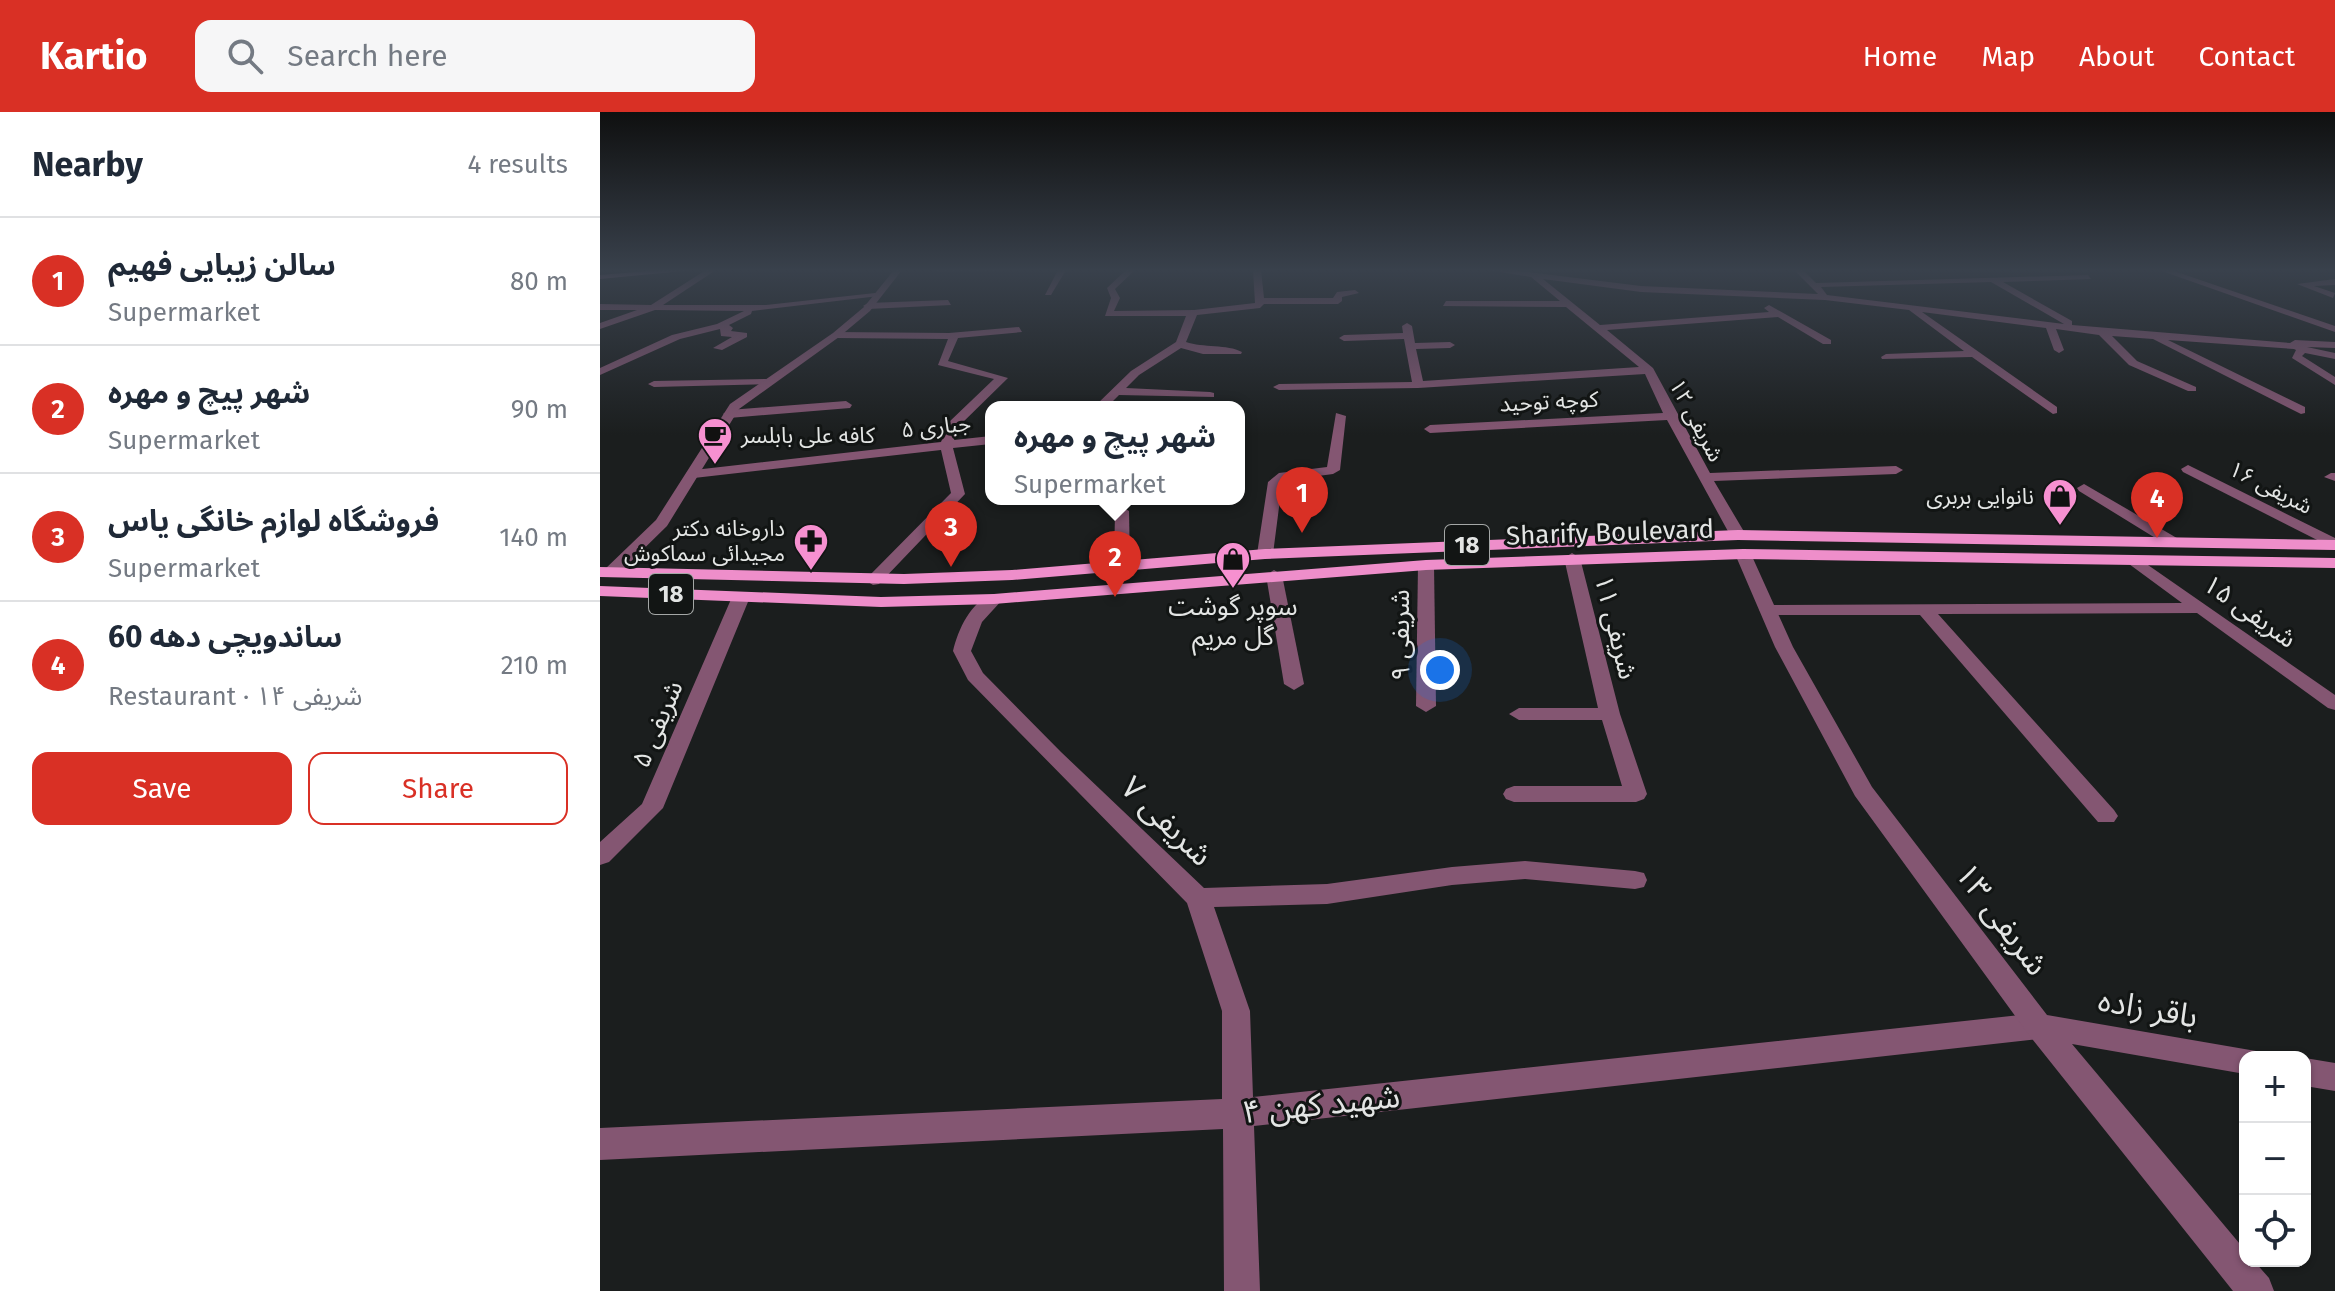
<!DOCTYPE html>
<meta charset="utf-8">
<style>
:root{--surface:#fff;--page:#f6f6f7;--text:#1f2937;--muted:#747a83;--line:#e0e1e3;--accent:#d93025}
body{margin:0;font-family:"Fira Sans","Noto Sans Arabic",sans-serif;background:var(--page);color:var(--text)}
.controls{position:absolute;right:24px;bottom:24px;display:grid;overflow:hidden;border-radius:16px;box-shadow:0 2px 6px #0004}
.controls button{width:72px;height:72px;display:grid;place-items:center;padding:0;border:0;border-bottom:2px solid var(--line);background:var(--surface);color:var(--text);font:40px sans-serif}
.you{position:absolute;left:840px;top:558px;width:28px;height:28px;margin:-20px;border:6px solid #fff;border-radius:50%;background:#1a73e8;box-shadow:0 0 0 12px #1a73e833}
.badge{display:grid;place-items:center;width:52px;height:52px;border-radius:50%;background:var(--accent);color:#fff;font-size:26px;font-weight:700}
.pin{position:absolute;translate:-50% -66px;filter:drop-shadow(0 2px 4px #0008)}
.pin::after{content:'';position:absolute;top:42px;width:28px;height:24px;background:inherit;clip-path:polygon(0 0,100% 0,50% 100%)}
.popup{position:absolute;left:385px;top:289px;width:260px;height:104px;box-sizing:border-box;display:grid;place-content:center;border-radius:16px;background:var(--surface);filter:drop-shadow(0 2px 6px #0005);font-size:26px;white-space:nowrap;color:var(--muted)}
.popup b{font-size:30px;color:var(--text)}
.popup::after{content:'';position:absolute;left:50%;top:100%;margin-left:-16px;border:16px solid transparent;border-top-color:var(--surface)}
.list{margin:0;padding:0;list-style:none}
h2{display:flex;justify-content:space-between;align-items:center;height:104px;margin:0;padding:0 32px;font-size:34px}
h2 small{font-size:26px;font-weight:400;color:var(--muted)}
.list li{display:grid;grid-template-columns:52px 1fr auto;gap:24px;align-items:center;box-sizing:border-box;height:128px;padding:0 32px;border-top:2px solid var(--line)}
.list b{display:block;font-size:30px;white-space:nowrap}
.list p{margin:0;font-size:26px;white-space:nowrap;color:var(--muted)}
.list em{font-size:26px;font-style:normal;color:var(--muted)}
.actions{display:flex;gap:16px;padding:24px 32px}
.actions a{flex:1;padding:18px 0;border:2px solid var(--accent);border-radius:16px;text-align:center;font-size:28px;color:var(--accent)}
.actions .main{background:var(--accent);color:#fff}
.icon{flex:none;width:44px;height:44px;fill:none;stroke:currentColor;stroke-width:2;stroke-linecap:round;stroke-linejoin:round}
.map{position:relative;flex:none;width:1735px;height:1179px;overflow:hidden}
header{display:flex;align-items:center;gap:48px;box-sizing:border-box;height:112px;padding:0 40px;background:var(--accent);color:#fff}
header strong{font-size:38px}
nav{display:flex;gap:44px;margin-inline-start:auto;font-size:28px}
.search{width:560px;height:72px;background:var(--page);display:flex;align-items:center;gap:20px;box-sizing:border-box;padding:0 28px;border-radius:16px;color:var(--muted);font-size:30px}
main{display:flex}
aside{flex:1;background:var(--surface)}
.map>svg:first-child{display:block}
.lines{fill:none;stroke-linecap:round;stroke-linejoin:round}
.minor{fill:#845672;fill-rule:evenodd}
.tertiary{fill:#845672;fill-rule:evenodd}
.secondary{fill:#bf76a4;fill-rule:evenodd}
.primary{fill:#ee8eca;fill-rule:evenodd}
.labels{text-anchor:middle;stroke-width:6;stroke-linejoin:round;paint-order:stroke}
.far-street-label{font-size:22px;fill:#e3e5e4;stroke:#121514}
.far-poi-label{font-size:22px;fill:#e3e5e4;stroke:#121514;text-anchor:end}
.shield{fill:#121514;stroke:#a4a7a6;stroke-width:2}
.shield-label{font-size:24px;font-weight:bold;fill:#e3e5e4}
.street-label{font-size:26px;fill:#e3e5e4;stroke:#121514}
.poi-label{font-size:26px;fill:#e3e5e4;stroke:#121514}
.near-street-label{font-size:32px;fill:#e3e5e4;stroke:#121514}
</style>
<header>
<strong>Kartio</strong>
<div class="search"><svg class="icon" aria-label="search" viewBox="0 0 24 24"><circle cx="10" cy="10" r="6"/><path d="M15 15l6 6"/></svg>Search here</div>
<nav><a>Home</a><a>Map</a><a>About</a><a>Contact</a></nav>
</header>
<main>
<aside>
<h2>Nearby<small>4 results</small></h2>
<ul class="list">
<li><span class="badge">1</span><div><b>سالن زیبایی فهیم</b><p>Supermarket</p></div><em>80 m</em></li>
<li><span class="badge">2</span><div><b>شهر پیچ و مهره</b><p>Supermarket</p></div><em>90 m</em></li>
<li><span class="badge">3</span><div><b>فروشگاه لوازم خانگی یاس</b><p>Supermarket</p></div><em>140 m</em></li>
<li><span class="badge">4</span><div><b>ساندویچی دهه 60</b><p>Restaurant · شریفی ۱۴</p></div><em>210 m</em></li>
</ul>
<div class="actions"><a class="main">Save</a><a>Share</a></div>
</aside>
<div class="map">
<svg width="1735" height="1179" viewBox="0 0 1735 1179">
<rect width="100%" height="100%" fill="#1b1e1e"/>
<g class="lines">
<g class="minor">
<polygon points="106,158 116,158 63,193 166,193 275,181 279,184 152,199 151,202 129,213 133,216 131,219 147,221 147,225 122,238 113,236 132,225 121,224 120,217 80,227 0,263 0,256 72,223 117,212 144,199 55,198 0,217 0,211 37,198 0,198 0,192 51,193"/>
<polygon points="334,158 436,158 338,160"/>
<polygon points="458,158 466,158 451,183 445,183"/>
<path d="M526 158H535L515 177 520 186 514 199 594 198 655 191 653 158H661L664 186H733L737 180 755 178 759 181 742 185V189L738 192H664L660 196 597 203 586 230C603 236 627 232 642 240L641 242H603L581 236 539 263 526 276 610 280 614 281V285L519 283 507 295H494L531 259 576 230 586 204H505L511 186 507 176Z"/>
<path d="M888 158H911L1041 174 1218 182 1194 158H1203L1216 171 1488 163 1491 167 1403 170 1472 209V213L1690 231 1695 228 1735 230V236L1707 235 1735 241V247L1705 241 1702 244 1735 265V273L1692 246 1696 238 1694 237 1568 228 1705 295V301L1701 302 1553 227 1512 224 1537 249 1596 275V279H1588L1529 253 1499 223 1456 217 1464 238 1459 241 1454 238 1446 216 1322 200 1457 295V301L1453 302 1372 245 1282 247 1281 245 1286 242 1364 239 1309 198 1225 188 1041 180 943 167 1000 213 1169 200 1164 196 1169 193 1231 228V232H1223L1178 205 1007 218 1053 256 1110 361 1296 354 1303 358 1296 362 1114 369 1146 423 1138 428 1130 423 1067 308 830 321 824 317 830 313 1063 301 1045 262 818 276 679 278 673 275 679 272 812 270 804 227 744 229 739 226 744 223 803 221 802 214 807 211 812 214 815 231 850 230 855 233 850 236 816 237 823 269 1039 255 966 195 843 194 846 189H960L931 165ZM1391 170 1464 212 1227 183 1221 175Z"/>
<polygon points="1559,158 1571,158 1735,214 1735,220"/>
<polygon points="1735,167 1735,173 1714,174 1735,181 1733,186 1697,172"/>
<polygon points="348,188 351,193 268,197 263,194 268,191"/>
<polygon points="419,215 422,220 358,226 348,249 408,266 358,315 354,328 391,324 391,332 353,336 365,382 279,472 273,473 265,468 351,381 341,338 94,366 87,362 94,358 341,330 348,311 394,267 338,253 348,227 236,226 231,223 236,220 349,221"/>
<polygon points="169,267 175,270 173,272 54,275 48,272 54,269"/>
<polygon points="246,289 252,293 250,296 129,306 123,302 129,298"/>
<polygon points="736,301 746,304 740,358 733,362 688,368 682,372 673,442 665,447 659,445 657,442 668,370 679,361 727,355"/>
<polygon points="1588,353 1735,426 1735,437 1583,360 1581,357"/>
<polygon points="1731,361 1735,361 1735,369 1724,365"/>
<polygon points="1484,372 1582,429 1584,432 1582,435 1570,435 1479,379 1477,376"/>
<polygon points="522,395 529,399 530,454 522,459 514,454 515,399"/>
<polygon points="972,441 980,446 1020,602 1047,682 1044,687 1036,690 914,690 906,687 903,682 906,677 914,674 1022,674 1002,608 919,608 909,602 919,596 998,596 964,446"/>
<polygon points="1535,444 1735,583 1735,598 1728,596 1597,501 1338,502 1514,698 1518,704 1514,710 1498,710 1320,503 1168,503 1159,498 1168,493 1582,491 1529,452 1527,449"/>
<polygon points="826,448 834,453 836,594 826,600 816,594 818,453"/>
<polygon points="674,458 682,463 704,572 694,578 684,572 666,463"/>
<polygon points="141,480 150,485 63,696 9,750 0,753 0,730 42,692 132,485"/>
<path d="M394 482 403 487 382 510 371 539 383 561 461 640 604 776 727 772 852 755 925 749 1035 759 1044 761 1047 768 1044 775 1035 777 925 767 852 773 727 792 614 795 650 899 653 985 1439 901 1449 905 1453 914 1449 923 1439 927 654 1014 660 1179H624L623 1017 0 1048V1016L622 987V899L587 791 368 568 353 539C358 518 371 488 394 482Z"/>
</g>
<g class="tertiary">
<polygon points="294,158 302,158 270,199 239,225 139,297 67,414 16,464 4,464 2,461 4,458 56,408 130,292 233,221 264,195"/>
<polygon points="1143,437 1151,442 1193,535 1272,675 1447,903 1656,939 1658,945 1645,945 1645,962 1472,932 1645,1138 1645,1149 1654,1149 1669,1166 1674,1179 1633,1179 1429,923 1255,684 1175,535 1135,442"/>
<polygon points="1705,946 1735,951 1735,979 1705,974"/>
</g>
<polygon class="secondary" points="59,158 94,158 0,167 0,163"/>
<g class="primary">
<polygon points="1138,418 1735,428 1735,438 1138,428 665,447 412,468 304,472 0,465 0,455 304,462 412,458 665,437"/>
<polygon points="1143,437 1735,446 1735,456 1143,447 826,458 394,492 281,495 0,484 0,474 281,485 394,482 826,448"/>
</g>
</g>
<linearGradient id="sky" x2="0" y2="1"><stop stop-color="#0f1010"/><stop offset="0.49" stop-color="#39414c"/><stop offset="1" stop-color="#39414c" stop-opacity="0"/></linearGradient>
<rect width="1735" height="323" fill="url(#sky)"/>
<defs>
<g id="cafe-pin" transform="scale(1.8)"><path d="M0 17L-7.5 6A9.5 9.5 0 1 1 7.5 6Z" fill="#f690d0" stroke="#121514"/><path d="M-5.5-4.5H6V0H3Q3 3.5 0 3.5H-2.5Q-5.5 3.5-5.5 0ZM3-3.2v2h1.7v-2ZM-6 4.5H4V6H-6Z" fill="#111"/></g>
<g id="shop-pin" transform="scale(1.8)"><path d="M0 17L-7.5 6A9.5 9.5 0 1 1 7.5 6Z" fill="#f690d0" stroke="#121514"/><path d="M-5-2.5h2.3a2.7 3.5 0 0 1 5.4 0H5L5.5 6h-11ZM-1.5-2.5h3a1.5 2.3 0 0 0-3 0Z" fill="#111"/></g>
<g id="pharmacy-pin" transform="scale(1.8)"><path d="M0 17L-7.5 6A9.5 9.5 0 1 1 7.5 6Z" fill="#f690d0" stroke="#121514"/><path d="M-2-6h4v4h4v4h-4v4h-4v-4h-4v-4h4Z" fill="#111"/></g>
</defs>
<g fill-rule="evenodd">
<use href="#cafe-pin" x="115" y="323"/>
<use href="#shop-pin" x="1460" y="384"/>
<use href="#pharmacy-pin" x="211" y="429"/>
<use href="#shop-pin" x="633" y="447"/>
</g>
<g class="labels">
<g class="far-street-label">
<text transform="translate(949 289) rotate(-3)" y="8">کوچه توحید</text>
<text transform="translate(1097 308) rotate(62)" y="8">شریفی ۱۲</text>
<text transform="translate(336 314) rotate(-6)" y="8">جباری ۵</text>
<text transform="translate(1671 375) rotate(27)" y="8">شریفی ۱۶</text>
</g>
<g class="far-poi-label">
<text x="141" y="331" text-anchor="start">کافه علی بابلسر</text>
<text x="1434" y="392">نانوایی بربری</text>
<text x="185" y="424">داروخانه دکتر<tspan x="185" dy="25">مجیدائی سماکوش</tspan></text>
</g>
<g class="shield">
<rect x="845" y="413" width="44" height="40" rx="6"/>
<rect x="49" y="462" width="44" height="40" rx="6"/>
</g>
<g class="shield-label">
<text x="867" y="441">18</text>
<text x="71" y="490">18</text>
</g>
<g class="street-label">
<text transform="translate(1010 420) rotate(-2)" y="9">Sharify Boulevard</text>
<text transform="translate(1650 499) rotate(35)" y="9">شریفی ۱۵</text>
<text transform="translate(1016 515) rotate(76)" y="9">شریفی ۱۱</text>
<text transform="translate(800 523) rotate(-90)" y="9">شریفی ۹</text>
<text transform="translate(57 612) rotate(-67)" y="9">شریفی ۵</text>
</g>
<g class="poi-label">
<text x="633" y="503">سوپر گوشت<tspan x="633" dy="30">گل مریم</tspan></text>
</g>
<g class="near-street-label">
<text transform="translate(567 709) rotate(44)" y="11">شریفی ۷</text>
<text transform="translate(1402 807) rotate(53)" y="11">شریفی ۱۳</text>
<text transform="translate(1548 896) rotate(10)" y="11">باقر زاده</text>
<text transform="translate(721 992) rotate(-6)" y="11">شهید کهن ۴</text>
</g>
</g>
</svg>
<div class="controls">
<button>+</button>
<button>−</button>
<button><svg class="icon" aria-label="locate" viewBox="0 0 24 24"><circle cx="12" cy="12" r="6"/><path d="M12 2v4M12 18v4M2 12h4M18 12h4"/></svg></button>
</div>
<div class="you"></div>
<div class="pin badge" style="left:702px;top:421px">1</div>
<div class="pin badge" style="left:515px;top:485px">2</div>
<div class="popup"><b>شهر پیچ و مهره</b>Supermarket</div>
<div class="pin badge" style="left:351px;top:455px">3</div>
<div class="pin badge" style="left:1557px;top:426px">4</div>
</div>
</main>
